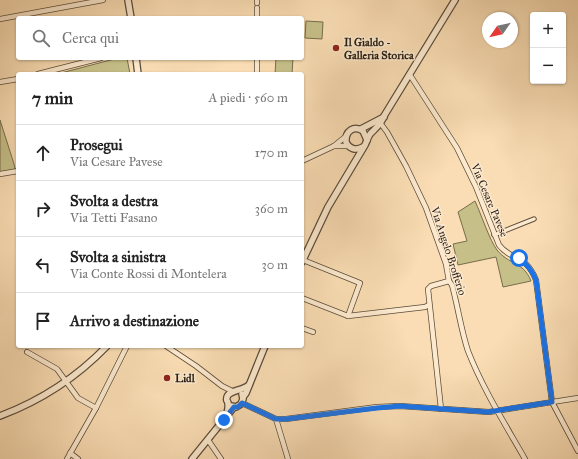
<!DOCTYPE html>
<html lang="it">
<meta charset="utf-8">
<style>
:root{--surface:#fff;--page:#f6f6f6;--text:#222;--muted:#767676;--line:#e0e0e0}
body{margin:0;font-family:"IM FELL Great Primer",serif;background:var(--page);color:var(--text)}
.controls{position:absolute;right:12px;top:12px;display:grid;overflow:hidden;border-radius:4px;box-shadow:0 1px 3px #0004}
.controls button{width:36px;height:36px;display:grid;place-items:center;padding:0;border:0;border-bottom:1px solid var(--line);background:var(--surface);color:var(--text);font:20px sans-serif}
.compass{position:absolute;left:482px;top:12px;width:36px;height:36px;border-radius:50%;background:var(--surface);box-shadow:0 1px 3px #0004;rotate:236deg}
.stop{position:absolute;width:12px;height:12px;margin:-9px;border:3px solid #1a73e8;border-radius:50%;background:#fff}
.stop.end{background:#1a73e8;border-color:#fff;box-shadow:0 1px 4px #0008}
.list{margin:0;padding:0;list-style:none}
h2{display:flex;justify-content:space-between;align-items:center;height:52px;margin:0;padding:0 16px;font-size:17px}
h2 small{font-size:13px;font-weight:400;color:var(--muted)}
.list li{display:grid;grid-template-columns:26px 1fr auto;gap:12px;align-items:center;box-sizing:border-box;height:56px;padding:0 16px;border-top:1px solid var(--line)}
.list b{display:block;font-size:15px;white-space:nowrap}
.list p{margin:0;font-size:13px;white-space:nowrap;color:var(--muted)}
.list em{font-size:13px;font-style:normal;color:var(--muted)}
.icon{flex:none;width:22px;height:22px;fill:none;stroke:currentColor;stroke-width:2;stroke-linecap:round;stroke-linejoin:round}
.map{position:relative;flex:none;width:578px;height:459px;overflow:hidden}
.search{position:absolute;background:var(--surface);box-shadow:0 1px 3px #0004;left:16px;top:16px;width:288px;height:44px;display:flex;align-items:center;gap:10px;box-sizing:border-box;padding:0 14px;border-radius:4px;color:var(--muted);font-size:15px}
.panel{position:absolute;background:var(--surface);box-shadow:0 1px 3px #0004;left:16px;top:72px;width:288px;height:276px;border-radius:4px}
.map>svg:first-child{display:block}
.green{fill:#c6bf88;stroke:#766d4c}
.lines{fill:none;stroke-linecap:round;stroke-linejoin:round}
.pedestrian-casing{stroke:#5a4c3a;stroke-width:5.5}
.minor-casing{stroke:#5a4c3a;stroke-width:6}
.tertiary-casing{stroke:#5a4c3a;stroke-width:8}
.pedestrian{stroke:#fce9ce;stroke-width:3.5}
.minor{stroke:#fce9ce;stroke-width:4.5}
.tertiary{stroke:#fce9ce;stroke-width:5.5}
.route{stroke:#1a73e8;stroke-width:5}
.poi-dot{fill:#8f2418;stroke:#fce9ce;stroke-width:1.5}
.labels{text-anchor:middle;stroke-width:3;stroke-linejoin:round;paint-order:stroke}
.poi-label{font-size:11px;font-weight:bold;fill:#251b11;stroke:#fce9ce;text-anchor:start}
.street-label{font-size:11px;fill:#251b11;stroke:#fce9ce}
</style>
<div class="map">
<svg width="578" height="459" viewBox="0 0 578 459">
<rect width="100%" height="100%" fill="#faddb4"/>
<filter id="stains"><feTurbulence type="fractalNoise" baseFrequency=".005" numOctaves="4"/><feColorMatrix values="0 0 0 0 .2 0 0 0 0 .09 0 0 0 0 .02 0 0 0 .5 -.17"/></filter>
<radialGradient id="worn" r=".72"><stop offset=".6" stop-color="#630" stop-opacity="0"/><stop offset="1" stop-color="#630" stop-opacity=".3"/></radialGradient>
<g class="green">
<polygon points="306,21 323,22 322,39 305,38"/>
<polygon points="118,58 127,58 130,74 61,74 61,73"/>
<polygon points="276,58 293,58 292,74 275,74"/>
<polygon points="0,120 14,164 16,172 0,174"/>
<path d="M475 201C481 214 490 241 497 250 509 265 523 261 531 281L503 287 496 257 458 265 453 244 467 241 458 212Z"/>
</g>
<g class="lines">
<g class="pedestrian-casing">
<polyline id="pedestrian" points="494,235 534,219"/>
</g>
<g class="minor-casing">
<g id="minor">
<polyline points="257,0 257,3"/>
<polyline points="257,8 257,18"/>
<polyline points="0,19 103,0"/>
<polyline points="257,58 257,74"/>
<polyline points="38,74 101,58"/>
<path d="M410 75 457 148 476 187 499 245C511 261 526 254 536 280L552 402 578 451"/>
<polyline points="0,82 18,79"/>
<path d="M381 124 387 132 406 166 426 208 446 264 449 281 452 285C458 307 461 330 468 351 483 389 505 424 525 459"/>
<polyline points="334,146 348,146"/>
<polyline points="302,161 334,146 345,137"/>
<polyline points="0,174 18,171"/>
<polyline points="303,260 360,283 348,316"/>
<polyline points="302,298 348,316 425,307 429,305"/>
<polyline points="302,328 313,332"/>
<polyline points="166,346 196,366 222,386 232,391"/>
<polyline points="27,352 57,369 78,398 96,408"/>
<polyline points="242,403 276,419 286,419 377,407 400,406 489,412 578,398"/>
<polyline points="441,409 428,289 431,286 449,281"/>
<polyline points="276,419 288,459"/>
<polyline points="208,440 221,459"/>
<polyline points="70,453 78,459"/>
<polyline points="67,459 96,408 127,346"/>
</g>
</g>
<g class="tertiary-casing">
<g id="tertiary">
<polyline points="128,0 131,18"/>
<polyline points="136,58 138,74"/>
<polyline points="361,129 384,117"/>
<path d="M363 147C356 151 349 149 346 142 345 131 354 125 363 131L367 140"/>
<path d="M302 262 328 207 365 145C367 141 368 136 371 133 377 127 381 124 384 116L455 0"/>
<polyline points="243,397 246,393 265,346"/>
<polyline points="231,406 236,407 241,404 243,399 242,394"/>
<path d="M0 416C40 401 77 377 107 346"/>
<path d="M226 417C227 413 229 407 228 403 227 399 226 402 227 397 229 390 242 391 249 385"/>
<polyline points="192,459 234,407"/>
</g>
</g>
<use href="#pedestrian" class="pedestrian"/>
<use href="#minor" class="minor"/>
<use href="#tertiary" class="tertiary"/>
</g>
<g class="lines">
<path class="route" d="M224 420 234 407H238L242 403 276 419H286L377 408 400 406 488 412 552 402 536 280C532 270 527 264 519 258"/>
</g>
<g class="poi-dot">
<circle cx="336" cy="48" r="4"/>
<circle cx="167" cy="378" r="4"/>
</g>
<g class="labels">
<g class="poi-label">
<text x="344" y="46">Il Gialdo -<tspan x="344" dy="13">Galleria Storica</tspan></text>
<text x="175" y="382">Lidl</text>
</g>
<g class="street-label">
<text transform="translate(490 200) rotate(67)" y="4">Via Cesare Pavese</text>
<text transform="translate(449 251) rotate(72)" y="4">Via Angelo Brofferio</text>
</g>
</g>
<rect width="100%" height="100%" filter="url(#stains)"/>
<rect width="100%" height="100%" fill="url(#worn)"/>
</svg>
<div class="controls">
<button>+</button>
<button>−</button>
</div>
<svg class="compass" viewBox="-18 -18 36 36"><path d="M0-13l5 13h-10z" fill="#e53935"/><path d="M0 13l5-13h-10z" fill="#767676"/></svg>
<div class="stop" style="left:519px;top:258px"></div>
<div class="stop end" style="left:224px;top:420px"></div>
<div class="search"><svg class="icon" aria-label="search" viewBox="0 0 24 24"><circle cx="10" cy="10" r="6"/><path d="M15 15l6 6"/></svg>Cerca qui</div>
<section class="panel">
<h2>7 min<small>A piedi · 560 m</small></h2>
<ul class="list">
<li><svg class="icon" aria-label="ahead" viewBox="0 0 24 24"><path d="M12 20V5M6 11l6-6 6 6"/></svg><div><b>Prosegui</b><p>Via Cesare Pavese</p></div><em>170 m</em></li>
<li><svg class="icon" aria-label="right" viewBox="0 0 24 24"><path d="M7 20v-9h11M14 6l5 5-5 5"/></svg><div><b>Svolta a destra</b><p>Via Tetti Fasano</p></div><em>360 m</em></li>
<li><svg class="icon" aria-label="left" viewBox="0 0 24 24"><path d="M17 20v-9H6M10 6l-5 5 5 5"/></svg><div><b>Svolta a sinistra</b><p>Via Conte Rossi di Montelera</p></div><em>30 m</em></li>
<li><svg class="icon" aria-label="arrive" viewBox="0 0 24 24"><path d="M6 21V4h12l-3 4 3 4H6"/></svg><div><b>Arrivo a destinazione</b></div></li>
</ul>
</section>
</div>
